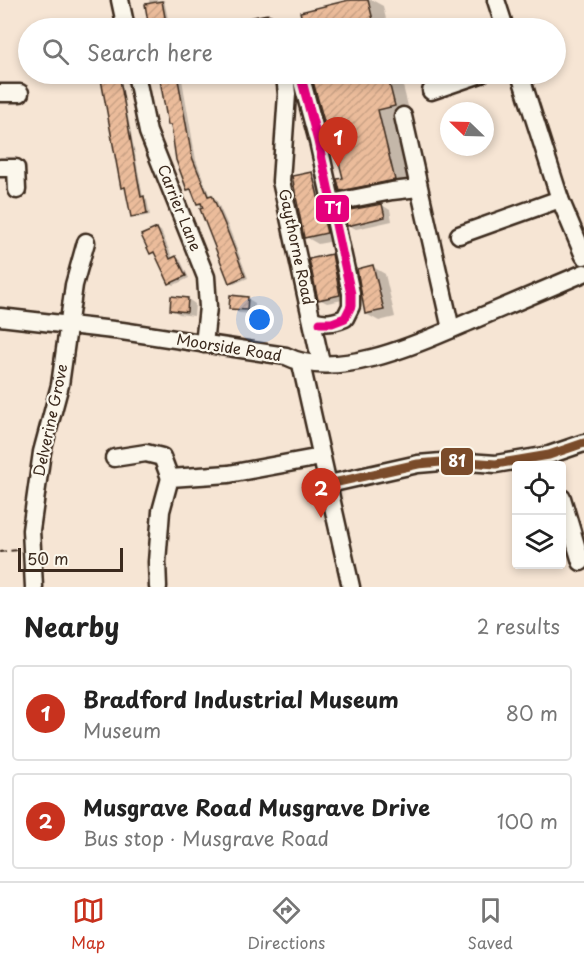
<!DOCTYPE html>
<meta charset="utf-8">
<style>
:root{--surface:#fff;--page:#f6f6f6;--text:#222;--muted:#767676;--line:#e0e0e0;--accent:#c8321e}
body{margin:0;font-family:"Playpen Sans",sans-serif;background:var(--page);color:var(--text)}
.controls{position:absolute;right:18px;bottom:18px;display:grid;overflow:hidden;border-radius:6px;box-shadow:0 3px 9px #0003}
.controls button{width:54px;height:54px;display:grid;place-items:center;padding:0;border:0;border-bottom:2px solid var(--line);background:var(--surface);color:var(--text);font:30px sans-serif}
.compass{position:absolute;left:440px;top:102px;width:54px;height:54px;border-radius:50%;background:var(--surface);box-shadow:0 3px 9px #0003;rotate:293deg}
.scale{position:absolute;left:18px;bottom:15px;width:105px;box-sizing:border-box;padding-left:6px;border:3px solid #3b2a1e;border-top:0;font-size:16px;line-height:21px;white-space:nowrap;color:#3b2a1e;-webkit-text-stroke:4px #fbf7ec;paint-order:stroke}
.you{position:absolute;left:260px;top:320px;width:21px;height:21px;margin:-15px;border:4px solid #fff;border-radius:50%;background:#1a73e8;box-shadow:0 0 0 9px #1a73e833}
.badge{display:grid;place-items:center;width:39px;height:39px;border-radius:50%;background:var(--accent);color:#fff;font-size:20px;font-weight:700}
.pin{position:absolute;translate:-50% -50px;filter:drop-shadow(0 2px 3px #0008)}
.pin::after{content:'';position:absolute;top:32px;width:21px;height:18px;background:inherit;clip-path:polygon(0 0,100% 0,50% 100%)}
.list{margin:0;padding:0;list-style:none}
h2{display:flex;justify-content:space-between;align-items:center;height:78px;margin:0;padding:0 24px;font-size:26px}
h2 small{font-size:20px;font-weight:400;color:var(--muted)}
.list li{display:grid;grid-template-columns:39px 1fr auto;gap:18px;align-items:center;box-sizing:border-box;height:96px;margin:0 12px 12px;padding:0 12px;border:2px solid var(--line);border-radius:6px}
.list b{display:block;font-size:22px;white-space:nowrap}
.list p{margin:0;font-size:20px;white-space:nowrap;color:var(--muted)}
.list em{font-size:20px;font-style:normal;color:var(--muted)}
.icon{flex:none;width:33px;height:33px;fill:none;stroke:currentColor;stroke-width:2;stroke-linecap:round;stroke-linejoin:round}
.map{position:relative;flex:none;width:584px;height:587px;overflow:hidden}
.search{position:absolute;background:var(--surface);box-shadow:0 3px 9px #0003;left:18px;right:18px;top:18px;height:66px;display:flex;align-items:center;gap:15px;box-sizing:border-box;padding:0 21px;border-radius:33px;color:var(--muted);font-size:22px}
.sheet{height:294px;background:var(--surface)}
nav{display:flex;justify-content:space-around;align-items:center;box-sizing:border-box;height:84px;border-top:2px solid var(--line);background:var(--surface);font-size:16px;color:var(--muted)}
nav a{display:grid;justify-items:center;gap:3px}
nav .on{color:var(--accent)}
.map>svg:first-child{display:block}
.shadow{fill:#0003}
.building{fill:url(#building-hatch);stroke:#3b2a1e;stroke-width:1.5}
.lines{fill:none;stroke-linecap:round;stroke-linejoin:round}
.minor-casing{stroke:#3b2a1e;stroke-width:21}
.path{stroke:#3b2a1e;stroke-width:2;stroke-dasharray:6 4.5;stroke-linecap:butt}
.minor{stroke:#fbf7ec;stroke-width:16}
.bus-1-casing{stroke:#fbf7ec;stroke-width:14}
.bus-1{stroke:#7a4b2a;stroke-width:9}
.tram-1-casing{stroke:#fbf7ec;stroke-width:14}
.tram-1{stroke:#e5007d;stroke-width:9}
.labels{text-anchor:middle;stroke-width:4.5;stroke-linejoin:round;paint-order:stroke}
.street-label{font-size:15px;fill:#3b2a1e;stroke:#fbf7ec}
.line-badge{stroke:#fbf7ec;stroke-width:2}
.badge-label{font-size:16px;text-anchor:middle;font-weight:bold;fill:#fff}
</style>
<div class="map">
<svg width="584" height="587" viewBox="0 0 584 587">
<defs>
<pattern id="building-hatch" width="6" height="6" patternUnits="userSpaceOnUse" patternTransform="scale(1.5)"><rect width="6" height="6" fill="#ebbc9b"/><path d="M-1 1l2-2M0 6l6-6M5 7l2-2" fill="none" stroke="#caa285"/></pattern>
</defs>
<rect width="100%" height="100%" fill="#f6e5d4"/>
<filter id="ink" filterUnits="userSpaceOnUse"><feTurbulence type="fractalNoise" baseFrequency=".0167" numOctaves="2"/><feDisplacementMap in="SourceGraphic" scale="12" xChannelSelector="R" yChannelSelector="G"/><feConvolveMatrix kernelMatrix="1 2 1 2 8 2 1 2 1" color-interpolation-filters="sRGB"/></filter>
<g filter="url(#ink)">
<g class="shadow">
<polygon points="149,0 164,0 170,28 173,28 154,28"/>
<polygon points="355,0 372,0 383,6 388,28 305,28 302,13"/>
<polygon points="101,74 120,74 143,197 147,200 150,215 136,218 132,216 127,189 123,187"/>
<polygon points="160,74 181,74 196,160 210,197 216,199 229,228 248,278 234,284 230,282 204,209 198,203 193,192 189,189 172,126 169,124"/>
<polygon points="312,74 400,74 410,114 393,118 411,189 357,199 341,190 345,179 335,139 329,136"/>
<polygon points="312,174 324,181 339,240 318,244 306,237"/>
<polygon points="382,205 390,210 392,221 356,229 348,225"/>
<polygon points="157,229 161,231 173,259 176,257 180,259 189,278 174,285 171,283 157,254 151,253"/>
<polygon points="332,256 339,260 348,299 327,303 319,299"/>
<polygon points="373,267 385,274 395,317 379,321 366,314"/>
<polygon points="247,298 255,303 254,314 239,313 231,308"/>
<polygon points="188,299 195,304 194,316 179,314 171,309"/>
</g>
<g class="building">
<polygon points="349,0 368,0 375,28 304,28 300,12"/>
<polygon points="162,1 167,28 149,28 145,4"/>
<polygon points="100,74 119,74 141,197 144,196 147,214 131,217 125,187 121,188"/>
<polygon points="159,74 177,74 192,157 208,196 212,195 225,225 245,276 229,283 200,209 203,208 201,203 197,204 191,189 187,190 176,160 171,125 168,125"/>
<polygon points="311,74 387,74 395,106 378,110 395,180 340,191 337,179 343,178 332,135 328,136"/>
<polygon points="312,172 327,233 304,238 292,176"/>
<polygon points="382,204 385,217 347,226 344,211"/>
<polygon points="157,228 170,259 176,256 186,276 169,284 154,252 150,254 141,235"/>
<polygon points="332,254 340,295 318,300 309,259"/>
<polygon points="373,265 384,310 365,314 357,269"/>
<polygon points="230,295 248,297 247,310 229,309"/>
<polygon points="171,296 188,298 187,312 170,310"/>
</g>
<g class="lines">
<g class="minor-casing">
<g id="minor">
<polyline points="120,0 126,28"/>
<polyline points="496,0 505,28"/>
<polyline points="248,28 267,24 269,28"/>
<polyline points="136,74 148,132 206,277 208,307 204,344"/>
<polyline points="295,74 285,76 287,94 281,181 321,363"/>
<path d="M300 74 318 141 351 293V306L345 318C333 323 325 324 312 320"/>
<polyline points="520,74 560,199 584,256"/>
<polyline points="431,91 481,74"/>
<polyline points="0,93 20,93"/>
<polyline points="403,116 451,329"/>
<polyline points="0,168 16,168 17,190"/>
<polyline points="331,203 392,191 418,188"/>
<polyline points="459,235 560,199"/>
<path d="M0 317 122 331 286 356C339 383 428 339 478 318 514 303 549 288 584 273"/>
<polyline points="301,364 351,587"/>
<polyline points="114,458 146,453 162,457 170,478"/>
<polyline points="329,484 418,464 453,461 496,464 549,455 584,443"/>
<polyline points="562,498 581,562"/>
<polyline points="34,587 31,530 42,452 60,385 74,285 86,242"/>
<polyline points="158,587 157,562 161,511 170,478 229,474 321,457"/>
</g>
</g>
<polyline class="path" points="0,552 18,550"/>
<use href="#minor" class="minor"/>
<g class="bus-1-casing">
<polyline id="bus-1" points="329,484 418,464 453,461 496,464 549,455 584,443"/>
</g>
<use href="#bus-1" class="bus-1"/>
<g class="tram-1-casing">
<polyline id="tram-1" points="300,74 318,141 351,294 351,306 345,318 332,323 320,323"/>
</g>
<use href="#tram-1" class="tram-1"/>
</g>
</g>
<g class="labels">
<g class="street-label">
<text transform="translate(179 208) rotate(68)" y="5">Carrier Lane</text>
<text transform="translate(296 247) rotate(78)" y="5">Gaythorne Road</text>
<text transform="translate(229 348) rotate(9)" y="5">Moorside Road</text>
<text transform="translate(51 420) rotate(-78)" y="5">Delverine Grove</text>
</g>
</g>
<g class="line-badge">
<rect x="315" y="194" width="35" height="29" rx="6" fill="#e5007d"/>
<rect x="440" y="447" width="34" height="29" rx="6" fill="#7a4b2a"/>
</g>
<g class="badge-label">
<text x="333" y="214">T1</text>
<text x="457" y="467">81</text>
</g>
</svg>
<div class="controls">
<button><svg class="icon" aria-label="locate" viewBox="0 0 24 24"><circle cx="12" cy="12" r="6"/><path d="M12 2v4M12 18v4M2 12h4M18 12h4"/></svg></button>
<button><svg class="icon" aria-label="layers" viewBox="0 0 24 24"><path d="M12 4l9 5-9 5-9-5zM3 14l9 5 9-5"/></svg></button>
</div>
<svg class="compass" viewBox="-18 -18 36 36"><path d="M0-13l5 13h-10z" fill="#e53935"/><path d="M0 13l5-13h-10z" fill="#767676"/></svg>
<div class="scale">50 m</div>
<div class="you"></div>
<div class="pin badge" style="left:338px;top:167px">1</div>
<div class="pin badge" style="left:321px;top:518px">2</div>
<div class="search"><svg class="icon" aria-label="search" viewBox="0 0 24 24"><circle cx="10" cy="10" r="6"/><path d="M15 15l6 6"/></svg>Search here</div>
</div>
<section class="sheet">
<h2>Nearby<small>2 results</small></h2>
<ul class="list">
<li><span class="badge">1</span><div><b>Bradford Industrial Museum</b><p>Museum</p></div><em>80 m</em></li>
<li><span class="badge">2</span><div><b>Musgrave Road Musgrave Drive</b><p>Bus stop · Musgrave Road</p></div><em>100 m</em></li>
</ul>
</section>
<nav>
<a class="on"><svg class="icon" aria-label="map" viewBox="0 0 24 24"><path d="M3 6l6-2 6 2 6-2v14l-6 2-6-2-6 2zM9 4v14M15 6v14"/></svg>Map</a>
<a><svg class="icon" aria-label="directions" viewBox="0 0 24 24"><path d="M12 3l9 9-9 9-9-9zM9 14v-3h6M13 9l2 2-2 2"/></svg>Directions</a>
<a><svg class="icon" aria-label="saved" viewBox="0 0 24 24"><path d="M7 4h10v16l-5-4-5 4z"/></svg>Saved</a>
</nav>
